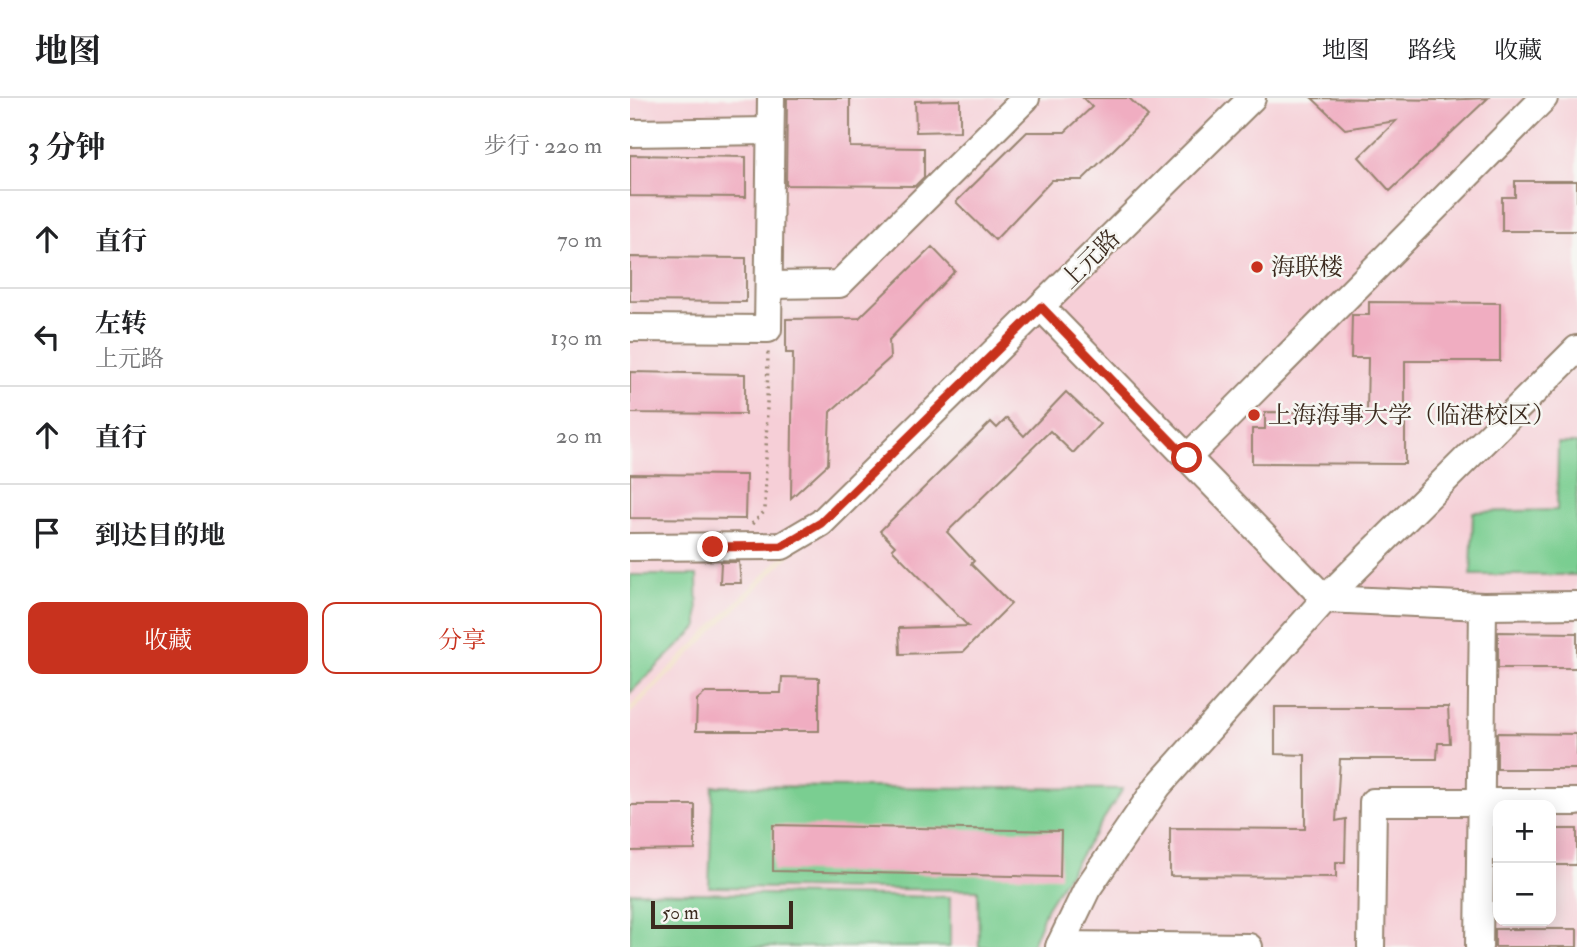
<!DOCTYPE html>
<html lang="zh">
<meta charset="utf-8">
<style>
:root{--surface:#fff;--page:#f6f6f6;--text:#202124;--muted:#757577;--line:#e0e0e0;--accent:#c8321e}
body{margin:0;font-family:"IM FELL Double Pica","Noto Serif SC",serif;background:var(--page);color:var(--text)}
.controls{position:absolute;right:21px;bottom:21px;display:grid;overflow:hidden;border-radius:14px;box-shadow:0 4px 18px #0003}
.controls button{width:63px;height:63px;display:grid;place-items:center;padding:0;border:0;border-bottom:2px solid var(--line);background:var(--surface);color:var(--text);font:35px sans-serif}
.scale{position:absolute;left:21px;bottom:18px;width:142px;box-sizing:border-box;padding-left:7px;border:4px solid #3b2a1e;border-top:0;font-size:19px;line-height:24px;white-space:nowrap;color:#3b2a1e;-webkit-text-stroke:5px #f6f6f2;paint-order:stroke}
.stop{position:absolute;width:21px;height:21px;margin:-16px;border:5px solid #c8321e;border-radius:50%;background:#fff}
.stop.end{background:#c8321e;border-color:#fff;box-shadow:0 2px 7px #0008}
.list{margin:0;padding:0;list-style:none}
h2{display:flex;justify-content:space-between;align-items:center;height:91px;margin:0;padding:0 28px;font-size:30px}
h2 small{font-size:23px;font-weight:400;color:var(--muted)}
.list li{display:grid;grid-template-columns:46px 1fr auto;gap:21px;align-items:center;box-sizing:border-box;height:98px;padding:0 28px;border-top:2px solid var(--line)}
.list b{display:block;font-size:26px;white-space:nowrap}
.list p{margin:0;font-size:23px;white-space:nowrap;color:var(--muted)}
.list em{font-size:23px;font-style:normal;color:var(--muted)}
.actions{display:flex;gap:14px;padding:21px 28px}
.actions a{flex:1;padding:16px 0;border:2px solid var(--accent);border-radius:14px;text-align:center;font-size:24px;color:var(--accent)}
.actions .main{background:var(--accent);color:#fff}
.icon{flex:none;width:38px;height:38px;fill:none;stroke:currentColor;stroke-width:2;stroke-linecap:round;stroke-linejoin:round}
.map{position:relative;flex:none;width:947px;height:849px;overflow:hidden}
header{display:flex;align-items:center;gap:42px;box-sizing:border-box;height:98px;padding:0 35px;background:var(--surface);border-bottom:2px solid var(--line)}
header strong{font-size:33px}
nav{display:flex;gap:38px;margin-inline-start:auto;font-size:24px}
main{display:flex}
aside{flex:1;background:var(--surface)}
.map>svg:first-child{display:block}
.built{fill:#f6cfd7;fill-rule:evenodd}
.green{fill:#7ace91;stroke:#5a7c58;stroke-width:2}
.building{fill:#f0adc1}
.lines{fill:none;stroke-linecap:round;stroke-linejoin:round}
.minor-casing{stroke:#978470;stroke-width:30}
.path{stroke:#978470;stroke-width:3.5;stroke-dasharray:2 5;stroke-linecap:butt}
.minor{stroke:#fff;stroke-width:26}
.route{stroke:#c8321e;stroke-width:9}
.poi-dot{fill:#c8321e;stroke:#f6f6f2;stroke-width:2.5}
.labels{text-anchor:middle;stroke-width:5;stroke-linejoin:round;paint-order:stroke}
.street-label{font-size:24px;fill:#3b2a1e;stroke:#f6f6f2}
.poi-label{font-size:24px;fill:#3b2a1e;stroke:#f6f6f2;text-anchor:start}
</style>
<header>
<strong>地图</strong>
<nav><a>地图</a><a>路线</a><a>收藏</a></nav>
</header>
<main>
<aside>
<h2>3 分钟<small>步行 · 220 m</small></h2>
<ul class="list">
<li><svg class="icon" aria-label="ahead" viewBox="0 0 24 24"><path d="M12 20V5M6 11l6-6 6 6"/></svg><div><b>直行</b></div><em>70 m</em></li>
<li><svg class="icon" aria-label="left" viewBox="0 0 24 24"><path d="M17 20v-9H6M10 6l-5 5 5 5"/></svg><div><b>左转</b><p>上元路</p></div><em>130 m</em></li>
<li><svg class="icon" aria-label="ahead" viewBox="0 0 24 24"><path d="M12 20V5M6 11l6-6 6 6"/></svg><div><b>直行</b></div><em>20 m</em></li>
<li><svg class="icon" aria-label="arrive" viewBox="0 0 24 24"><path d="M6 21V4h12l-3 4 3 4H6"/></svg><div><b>到达目的地</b></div></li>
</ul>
<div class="actions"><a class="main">收藏</a><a>分享</a></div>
</aside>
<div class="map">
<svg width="947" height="849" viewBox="0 0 947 849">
<rect width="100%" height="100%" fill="#f6f6f2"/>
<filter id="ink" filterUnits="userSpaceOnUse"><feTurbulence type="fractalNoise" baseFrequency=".0143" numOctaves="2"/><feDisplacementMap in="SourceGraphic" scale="14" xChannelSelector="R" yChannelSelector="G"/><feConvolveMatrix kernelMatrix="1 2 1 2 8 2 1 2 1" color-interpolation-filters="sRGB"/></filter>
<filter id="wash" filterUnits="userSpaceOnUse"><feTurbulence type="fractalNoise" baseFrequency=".00686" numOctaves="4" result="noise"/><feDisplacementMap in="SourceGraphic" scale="28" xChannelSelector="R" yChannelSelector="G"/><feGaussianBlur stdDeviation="1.57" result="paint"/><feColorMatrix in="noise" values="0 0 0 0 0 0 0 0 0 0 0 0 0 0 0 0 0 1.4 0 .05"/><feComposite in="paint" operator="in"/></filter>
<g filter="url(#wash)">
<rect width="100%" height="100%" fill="#f3dec2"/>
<g class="built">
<polygon points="0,0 615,0 0,609"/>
<path d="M622 0H947V849H0V616ZM868 707H921V823H868Z"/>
</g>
<g class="green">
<polygon points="928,345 947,345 947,477 841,477 843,414 927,412"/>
<polygon points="0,477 67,477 68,529 0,595"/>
<polygon points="83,688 493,691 417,809 401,849 349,849 348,792 79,789"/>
<polygon points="0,794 320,799 320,849 0,849"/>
</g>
<g id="blocks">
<g class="building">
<polygon points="157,0 220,0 220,49 294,50 294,79 285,88 156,87"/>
<polygon points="453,0 499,0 518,18 452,82 422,82 365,142 326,104 397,34 435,34 462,9"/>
<polygon points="682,0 812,2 858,0 760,93 729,59 766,23 715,31"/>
<polygon points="330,2 330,33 286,34 285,3"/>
<polygon points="0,57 116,59 116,99 0,98"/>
<polygon points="885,83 947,83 947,133 872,133 872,99 885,99"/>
<polygon points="302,149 325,173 259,242 260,260 200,314 198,366 161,400 163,255 156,255 156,221 229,220"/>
<polygon points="0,159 116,160 116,204 0,203"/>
<polygon points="739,204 870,205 870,263 775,263 775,366 622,365 622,331 635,331 635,314 737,315 738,260 721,260 722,217 739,217"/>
<polygon points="0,274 115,276 115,316 0,315"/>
<polygon points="436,294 470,326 443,355 420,333 317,434 344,463 341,466 381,506 333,554 270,556 269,530 338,528 262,451 265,448 250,433 361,324 367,330 377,320 394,338"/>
<polygon points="0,376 116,377 115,421 0,420"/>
<polygon points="91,464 109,464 111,485 90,485"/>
<polygon points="868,534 947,535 947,570 868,570"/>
<polygon points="152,579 189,580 189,633 66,633 67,602 75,595 151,595"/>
<polygon points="645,609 818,609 820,645 808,645 807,661 710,661 706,723 716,721 715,764 706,764 706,779 540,778 540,730 675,731 675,657 645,656"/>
<polygon points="867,635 947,636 947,671 867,671"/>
<polygon points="0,707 65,707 65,752 0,753"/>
<polygon points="143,727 431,733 430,779 143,773"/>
<rect x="921" y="731" width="26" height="36"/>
<rect x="865" y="831" width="82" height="18"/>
</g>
</g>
</g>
<g filter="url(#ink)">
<use href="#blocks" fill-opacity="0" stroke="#978470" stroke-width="2"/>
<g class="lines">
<g class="minor-casing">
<g id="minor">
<polyline points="0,35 140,33"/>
<polyline points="139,187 209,186 396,0"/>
<polyline points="411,209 695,501 947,251"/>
<polyline points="0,230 138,231 141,0"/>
<polyline points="557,360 914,0"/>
<polyline points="0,449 152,448 191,425 622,0"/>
<polyline points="430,847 619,849"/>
<polyline points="429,849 457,791 528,688 695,501 853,508 947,507"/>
<polyline points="741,849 743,704 947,704"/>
<polyline points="849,849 853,508"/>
</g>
</g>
<polyline class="path" points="122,426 135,413 138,253"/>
<use href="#minor" class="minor"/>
</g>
</g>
<g class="lines" filter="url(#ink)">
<polyline class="route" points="83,449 152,448 191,425 411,209 557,360"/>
</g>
<g class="poi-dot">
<circle cx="627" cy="169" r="7"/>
<circle cx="624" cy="317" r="7"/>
</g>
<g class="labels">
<g class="street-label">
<text transform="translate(460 161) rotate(-45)" y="8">上元路</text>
</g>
<g class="poi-label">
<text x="641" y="177">海联楼</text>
<text x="638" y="325">上海海事大学（临港校区）</text>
</g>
</g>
</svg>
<div class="controls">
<button>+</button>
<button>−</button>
</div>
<div class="scale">50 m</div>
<div class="stop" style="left:557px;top:360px"></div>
<div class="stop end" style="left:83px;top:449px"></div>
</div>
</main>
